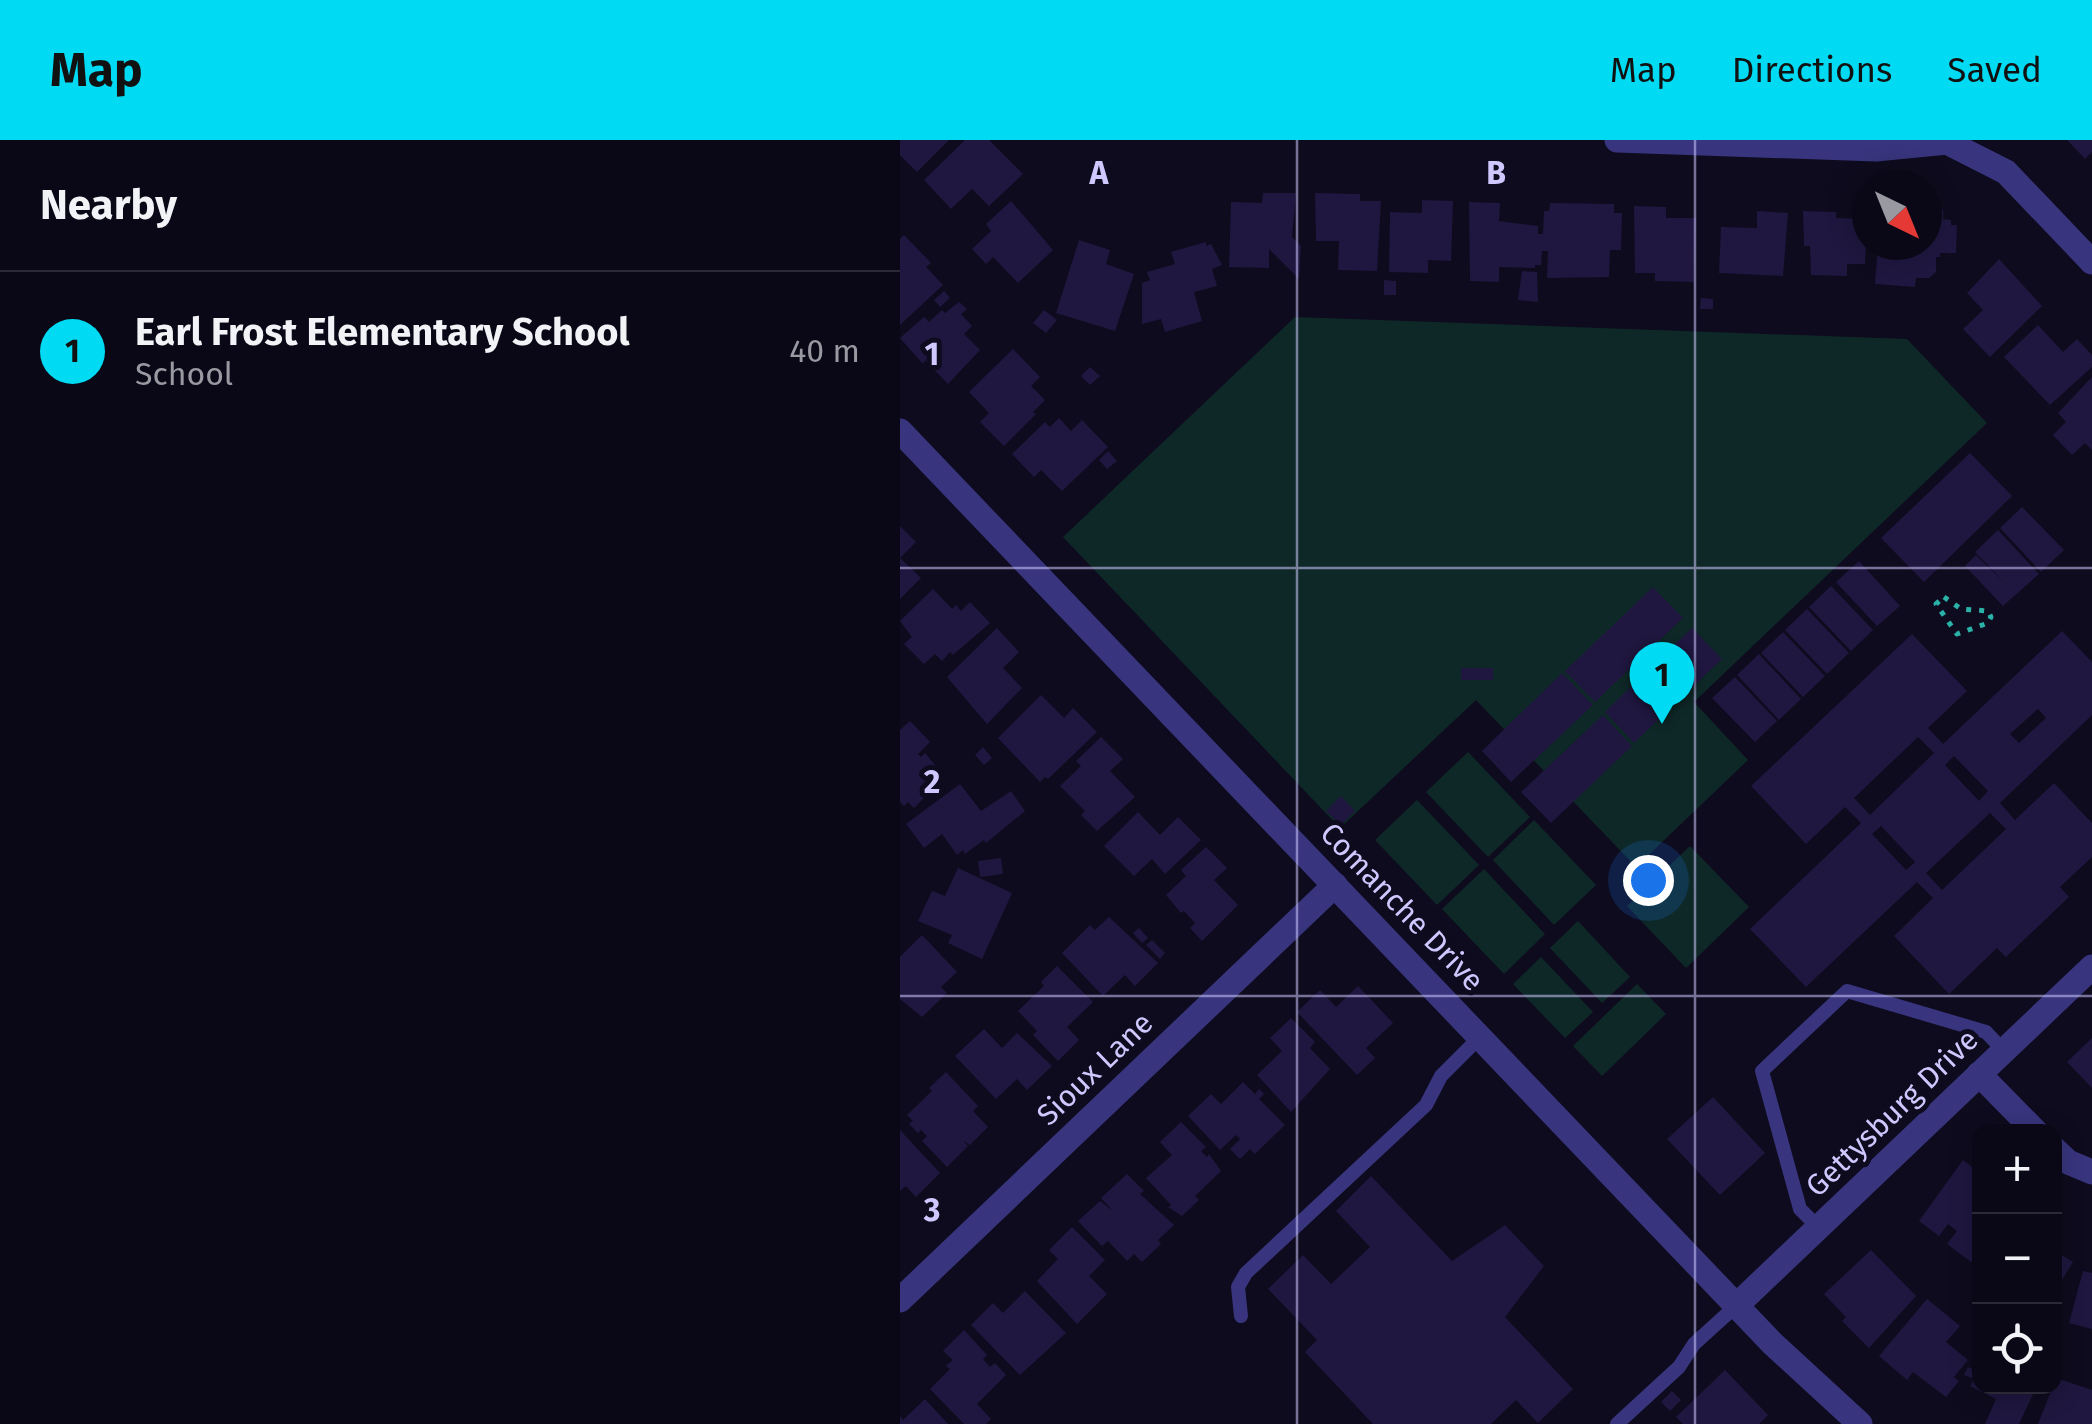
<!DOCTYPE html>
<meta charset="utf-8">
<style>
:root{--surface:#0a0816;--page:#13111f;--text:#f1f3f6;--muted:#999aa1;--line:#2a2935;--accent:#00dbf3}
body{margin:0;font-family:"Fira Sans",sans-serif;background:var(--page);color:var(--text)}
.controls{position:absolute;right:30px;bottom:30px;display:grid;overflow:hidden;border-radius:20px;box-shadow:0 5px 25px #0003}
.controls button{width:90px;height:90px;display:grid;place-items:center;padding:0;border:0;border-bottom:2px solid var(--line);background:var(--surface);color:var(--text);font:50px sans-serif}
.compass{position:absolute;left:952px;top:30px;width:90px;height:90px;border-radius:50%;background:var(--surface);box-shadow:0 5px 25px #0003;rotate:137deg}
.you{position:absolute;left:748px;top:740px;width:35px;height:35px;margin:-25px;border:8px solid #fff;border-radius:50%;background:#1a73e8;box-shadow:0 0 0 15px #1a73e833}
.badge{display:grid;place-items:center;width:65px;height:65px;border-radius:50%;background:var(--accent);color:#111;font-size:32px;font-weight:700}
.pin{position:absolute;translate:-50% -82px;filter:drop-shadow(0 2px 5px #0008)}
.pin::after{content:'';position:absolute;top:52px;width:35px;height:30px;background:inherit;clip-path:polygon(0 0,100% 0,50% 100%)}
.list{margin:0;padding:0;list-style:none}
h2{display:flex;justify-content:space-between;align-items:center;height:130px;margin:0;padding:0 40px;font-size:42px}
h2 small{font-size:32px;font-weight:400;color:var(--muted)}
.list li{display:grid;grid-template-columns:65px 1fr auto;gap:30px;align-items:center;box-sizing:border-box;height:160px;padding:0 40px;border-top:2px solid var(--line)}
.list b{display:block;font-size:38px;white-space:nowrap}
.list p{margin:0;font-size:32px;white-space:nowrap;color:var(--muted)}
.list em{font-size:32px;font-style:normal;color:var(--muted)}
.icon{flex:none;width:55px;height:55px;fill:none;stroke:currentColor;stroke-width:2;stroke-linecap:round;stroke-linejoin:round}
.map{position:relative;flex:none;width:1192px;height:1284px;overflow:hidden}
header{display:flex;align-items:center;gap:60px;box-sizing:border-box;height:140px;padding:0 50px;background:var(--accent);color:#111}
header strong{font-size:48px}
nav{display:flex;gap:55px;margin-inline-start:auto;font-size:35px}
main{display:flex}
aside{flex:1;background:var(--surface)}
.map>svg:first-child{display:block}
.green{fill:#0e2827}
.building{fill:#1f173f;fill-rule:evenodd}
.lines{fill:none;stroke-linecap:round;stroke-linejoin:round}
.path{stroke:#2ab1a8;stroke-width:5;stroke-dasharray:5 8;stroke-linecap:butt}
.lane{stroke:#38357e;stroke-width:14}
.street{stroke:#38357e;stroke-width:25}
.grid{fill:none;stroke:#cec8ff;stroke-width:2.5;stroke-opacity:0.55}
.labels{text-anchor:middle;stroke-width:10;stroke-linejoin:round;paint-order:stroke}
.street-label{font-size:30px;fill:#cec8ff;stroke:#0e0b1e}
.grid-label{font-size:32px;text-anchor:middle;font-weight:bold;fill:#cec8ff;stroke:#0e0b1e;stroke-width:10;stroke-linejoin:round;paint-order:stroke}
</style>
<header>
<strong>Map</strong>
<nav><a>Map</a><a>Directions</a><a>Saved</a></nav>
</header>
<main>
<aside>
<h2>Nearby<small></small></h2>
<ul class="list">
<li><span class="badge">1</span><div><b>Earl Frost Elementary School</b><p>School</p></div><em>40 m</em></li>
</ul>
</aside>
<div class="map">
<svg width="1192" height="1284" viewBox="0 0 1192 1284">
<rect width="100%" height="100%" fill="#0e0b1e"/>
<g class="green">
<polygon points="395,177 1007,199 1087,283 794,562 848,620 736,727 576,560 440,688 163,397"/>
<polygon points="568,612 630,677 588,717 526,652"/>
<polygon points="517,660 579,725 537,765 475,700"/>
<polygon points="634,680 696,745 654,785 593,720"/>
<polygon points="790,706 849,767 786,828 727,766"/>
<polygon points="584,729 645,794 604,834 542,769"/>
<polygon points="678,781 730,837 702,863 650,808"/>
<polygon points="641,817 693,872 665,898 613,844"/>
<polygon points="737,844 766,874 702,936 673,906"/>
</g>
<g class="building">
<polygon points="0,0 49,0 17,32 0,15"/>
<polygon points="65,0 89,0 123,34 89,66 72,49 51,69 24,40"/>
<polygon points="1167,0 1192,0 1192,12 1185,19"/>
<polygon points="363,53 396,53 392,97 401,106 399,139 369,109 369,128 329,127 331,62 362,63"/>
<polygon points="415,53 460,54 460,61 481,61 477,131 438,130 439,101 416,101"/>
<polygon points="522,60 553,61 551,121 528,120 528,133 489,132 490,72 522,73"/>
<polygon points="111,61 153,110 118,143 93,117 86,124 72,109 91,91 86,84"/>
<polygon points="569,62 600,63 599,81 638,86 638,94 643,94 644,71 649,71 650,63 714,64 714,73 722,73 721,110 710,110 709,137 647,138 648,111 642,111 641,125 635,125 635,128 599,127 599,142 570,141"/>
<polygon points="734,66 766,67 766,78 796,78 794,142 755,141 755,133 735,133"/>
<polygon points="1037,70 1043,70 1043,79 1051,80 1051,85 1057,85 1056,113 1040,113 1040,117 1036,117 1036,132 1029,138 1016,138 1015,147 975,144 978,105 1027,105 1027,73 1037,73"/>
<polygon points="857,71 888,73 883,136 819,133 821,87 857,88"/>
<polygon points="903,71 936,72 936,78 967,79 965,124 947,124 947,136 911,135 910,106 904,106"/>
<polygon points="4,95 31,123 26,127 43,145 0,185 0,99"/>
<polygon points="179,100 210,110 206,124 234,134 215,191 156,173"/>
<polygon points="306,102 306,106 311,104 322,125 312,129 317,146 294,152 302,181 265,192 261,179 242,184 242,143 250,140 247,132 275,124 271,112"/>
<polygon points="1099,119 1142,166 1090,217 1063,189 1083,170 1067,153"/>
<polygon points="622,131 637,132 638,162 618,160"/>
<polygon points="484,140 496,141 496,155 484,155"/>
<polygon points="44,151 50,158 40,167 34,160"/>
<polygon points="801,158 813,159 813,169 800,169"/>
<polygon points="59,162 67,169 61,174 72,186 64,194 80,210 48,244 25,220 23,224 0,198 24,177 29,182 42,170 45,173"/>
<polygon points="144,170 157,180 146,193 133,183"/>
<polygon points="1138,185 1163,212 1177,199 1192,215 1192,227 1150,265 1104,217"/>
<polygon points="113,209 140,237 131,246 145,260 133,272 136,274 104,306 80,282 89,273 69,252"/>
<polygon points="190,227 200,236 190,245 181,236"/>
<polygon points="1192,237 1192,310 1185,303 1172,315 1153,295 1166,282 1158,273"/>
<polygon points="159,278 171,291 182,280 208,307 162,351 141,330 134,337 112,314 145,282 150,287"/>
<polygon points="208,311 217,321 207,329 199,320"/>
<polygon points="1070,313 1112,356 1024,442 981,398"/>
<polygon points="1122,367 1164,410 1141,432 1100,388"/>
<polygon points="0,386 16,402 0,418 21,438 0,459"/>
<polygon points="1098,390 1139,434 1103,466 1065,426 1076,415 1106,444 1075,412"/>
<polygon points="959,421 1000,466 977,486 936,442"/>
<polygon points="931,446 973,490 951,511 909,467"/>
<polygon points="753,447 783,478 695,562 665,531"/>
<polygon points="33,449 52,469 56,465 61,471 70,462 90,483 53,515 50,512 42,521 35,514 24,524 4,504 12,497 0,481"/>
<polygon points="907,469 949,513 927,534 885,490"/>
<polygon points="97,488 119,512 103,528 122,548 87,584 47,537"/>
<polygon points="792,488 822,519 734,603 705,572"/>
<path d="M1162 491 1192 522V575L1100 663 1115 680 1154 643 1192 683V717L1160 747 1169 757 1106 817 1097 808 1049 854 994 796 1033 758 1017 742 906 847 850 789 961 683 945 667 906 704 851 646 1012 494 1067 551 1028 588 1043 604ZM1138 569 1146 578 1119 603 1110 594ZM1018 597 1034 613 970 675 954 658ZM1054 616 1088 651 1079 661 1045 625ZM1090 673 1106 689 1042 750 1026 733ZM981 686 1015 722 1006 730 972 694Z"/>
<polygon points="883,492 925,536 903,557 861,513"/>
<polygon points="859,514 901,559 879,580 837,535"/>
<rect x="561" y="528" width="32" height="12"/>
<polygon points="662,533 693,565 611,642 582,611"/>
<polygon points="835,537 877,581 855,602 812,558"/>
<polygon points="141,555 164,578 173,568 197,592 148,639 145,637 140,642 98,598"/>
<polygon points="703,575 732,606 651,683 621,652"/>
<polygon points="10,581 30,602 18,614 21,617 25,613 41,632 20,649 26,656 14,668 8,662 4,666 0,662 0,590"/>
<polygon points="201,597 223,619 210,631 235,657 197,691 181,675 185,671 160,646 181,626 176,621"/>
<polygon points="83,607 92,618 84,625 75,615"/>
<polygon points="60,644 81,671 111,651 125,671 86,703 84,700 65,714 63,710 57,715 42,694 24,708 6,684"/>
<polygon points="441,656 455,671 441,685 426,671"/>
<polygon points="238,672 260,695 278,677 301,700 265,734 252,719 234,736 204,706"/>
<polygon points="306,707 327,728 314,740 338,765 302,801 290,788 295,783 284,771 281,773 266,755 286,736 281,730"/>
<polygon points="101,718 103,734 80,737 78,721"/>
<polygon points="58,728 112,753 82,819 48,803 52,795 18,781 32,751 45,756"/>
<polygon points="209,777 258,823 235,846 225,835 203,856 162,813 190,785 195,790"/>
<polygon points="239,788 248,798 242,803 233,793"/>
<polygon points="22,795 57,832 41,847 47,853 22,877 0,859 0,817"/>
<polygon points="252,800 265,813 260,819 246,805"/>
<polygon points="157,826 193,862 167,887 179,900 158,921 133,895 137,891 118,871 144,846 141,842"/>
<polygon points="458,846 493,883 466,908 475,918 457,935 397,872 420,850 436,867"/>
<polygon points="391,878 415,902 410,908 430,929 391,972 357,935 382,911 370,898"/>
<polygon points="84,889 102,908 117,893 152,926 127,950 117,939 96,959 55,916"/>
<polygon points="1192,898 1192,948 1167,922"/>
<polygon points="46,932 78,966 73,971 88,987 70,1005 63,1001 68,1006 47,1027 22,1001 27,996 21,990 18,993 9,984 13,981 7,975 32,951 29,948"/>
<polygon points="343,942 355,954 359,949 364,954 359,959 385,985 355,1014 350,1009 340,1019 330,1009 340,999 336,995 320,1010 288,976 311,954 321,964"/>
<polygon points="813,957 865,1013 820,1055 767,999"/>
<polygon points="281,982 306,1007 301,1011 307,1017 309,1014 321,1031 295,1056 299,1060 282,1076 268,1067 271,1065 246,1038 272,1015 260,1002"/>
<polygon points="0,990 40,1033 16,1057 6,1046 0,1051"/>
<polygon points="1063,1020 1080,1033 1080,1111 1071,1122 1047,1104 1057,1091 1048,1084 1039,1096 1019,1081"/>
<polygon points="227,1034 244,1051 240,1054 274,1085 258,1100 261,1104 242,1122 234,1114 227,1121 208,1101 202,1106 178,1081 200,1061 213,1071 201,1058"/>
<polygon points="471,1036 552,1121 605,1085 644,1126 605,1177 673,1249 638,1283 616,1260 591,1284 473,1284 405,1212 417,1200 368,1149 403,1115 431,1144 470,1107 436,1071"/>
<polygon points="172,1087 205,1120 189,1136 207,1154 177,1184 137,1141 158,1119 149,1110"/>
<polygon points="971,1110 1016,1156 969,1208 942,1181 946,1177 924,1154"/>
<polygon points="1154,1110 1173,1122 1154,1153"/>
<polygon points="1183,1131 1192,1133 1192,1189 1169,1183"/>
<polygon points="125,1151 166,1193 120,1235 71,1185 93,1163 103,1173"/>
<polygon points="1027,1159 1060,1186 1046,1202 1068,1220 1054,1237 1059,1241 1046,1257 1013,1232 1007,1240 979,1216"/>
<polygon points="64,1190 87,1215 83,1219 90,1227 95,1223 106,1235 77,1264 91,1279 86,1284 64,1284 30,1249 50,1229 46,1226 53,1220 43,1211"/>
<polygon points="1080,1224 1080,1246 1137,1246 1119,1284 1085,1284 1096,1259 1070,1246 1074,1239 1064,1235 1068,1227 1076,1231"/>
<polygon points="825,1230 868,1275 859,1284 783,1284 776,1277"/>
<polygon points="1156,1238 1192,1250 1192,1284 1138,1284"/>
<polygon points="772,1251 781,1260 770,1271 761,1262"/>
<polygon points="25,1259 48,1284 0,1284 0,1276 3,1280"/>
</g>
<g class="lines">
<polygon class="path" points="1044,457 1061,469 1088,471 1091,477 1088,483 1057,494 1036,464"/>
<g class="lane">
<polyline points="919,1088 900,1069 862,931 947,851 1086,892 1104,911"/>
<polyline points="341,1176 338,1147 346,1133 526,965 541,936 581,896"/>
<polyline points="717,1284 779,1227 794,1204 837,1165"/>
</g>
<g class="street">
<polyline points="717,0 976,9 1047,2 1106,32 1192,122"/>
<polyline points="0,291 873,1204 960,1284"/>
<polyline points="1079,934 1136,992"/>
<polyline points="1154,1009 1168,1022 1192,1032"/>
<polyline points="0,1160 435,745"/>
<polyline points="837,1165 1192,827"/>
</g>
</g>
<path class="grid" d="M397 0V1284M795 0V1284M0 428H1192M0 856H1192"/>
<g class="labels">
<g class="street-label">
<text transform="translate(502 767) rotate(46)" y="10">Comanche Drive</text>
<text transform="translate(195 929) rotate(-44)" y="10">Sioux Lane</text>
<text transform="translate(992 973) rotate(-44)" y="10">Gettysburg Drive</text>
</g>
</g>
<g class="grid-label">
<text x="199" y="44">A</text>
<text x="596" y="44">B</text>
<text x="32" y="225">1</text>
<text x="32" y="653">2</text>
<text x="32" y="1081">3</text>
</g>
</svg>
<div class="controls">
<button>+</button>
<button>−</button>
<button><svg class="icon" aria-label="locate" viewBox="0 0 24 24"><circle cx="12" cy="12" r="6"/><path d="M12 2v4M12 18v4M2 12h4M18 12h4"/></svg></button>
</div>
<svg class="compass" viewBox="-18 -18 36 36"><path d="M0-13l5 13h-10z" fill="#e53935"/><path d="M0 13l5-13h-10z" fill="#999aa1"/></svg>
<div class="you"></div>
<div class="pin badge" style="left:762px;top:584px">1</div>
</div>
</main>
